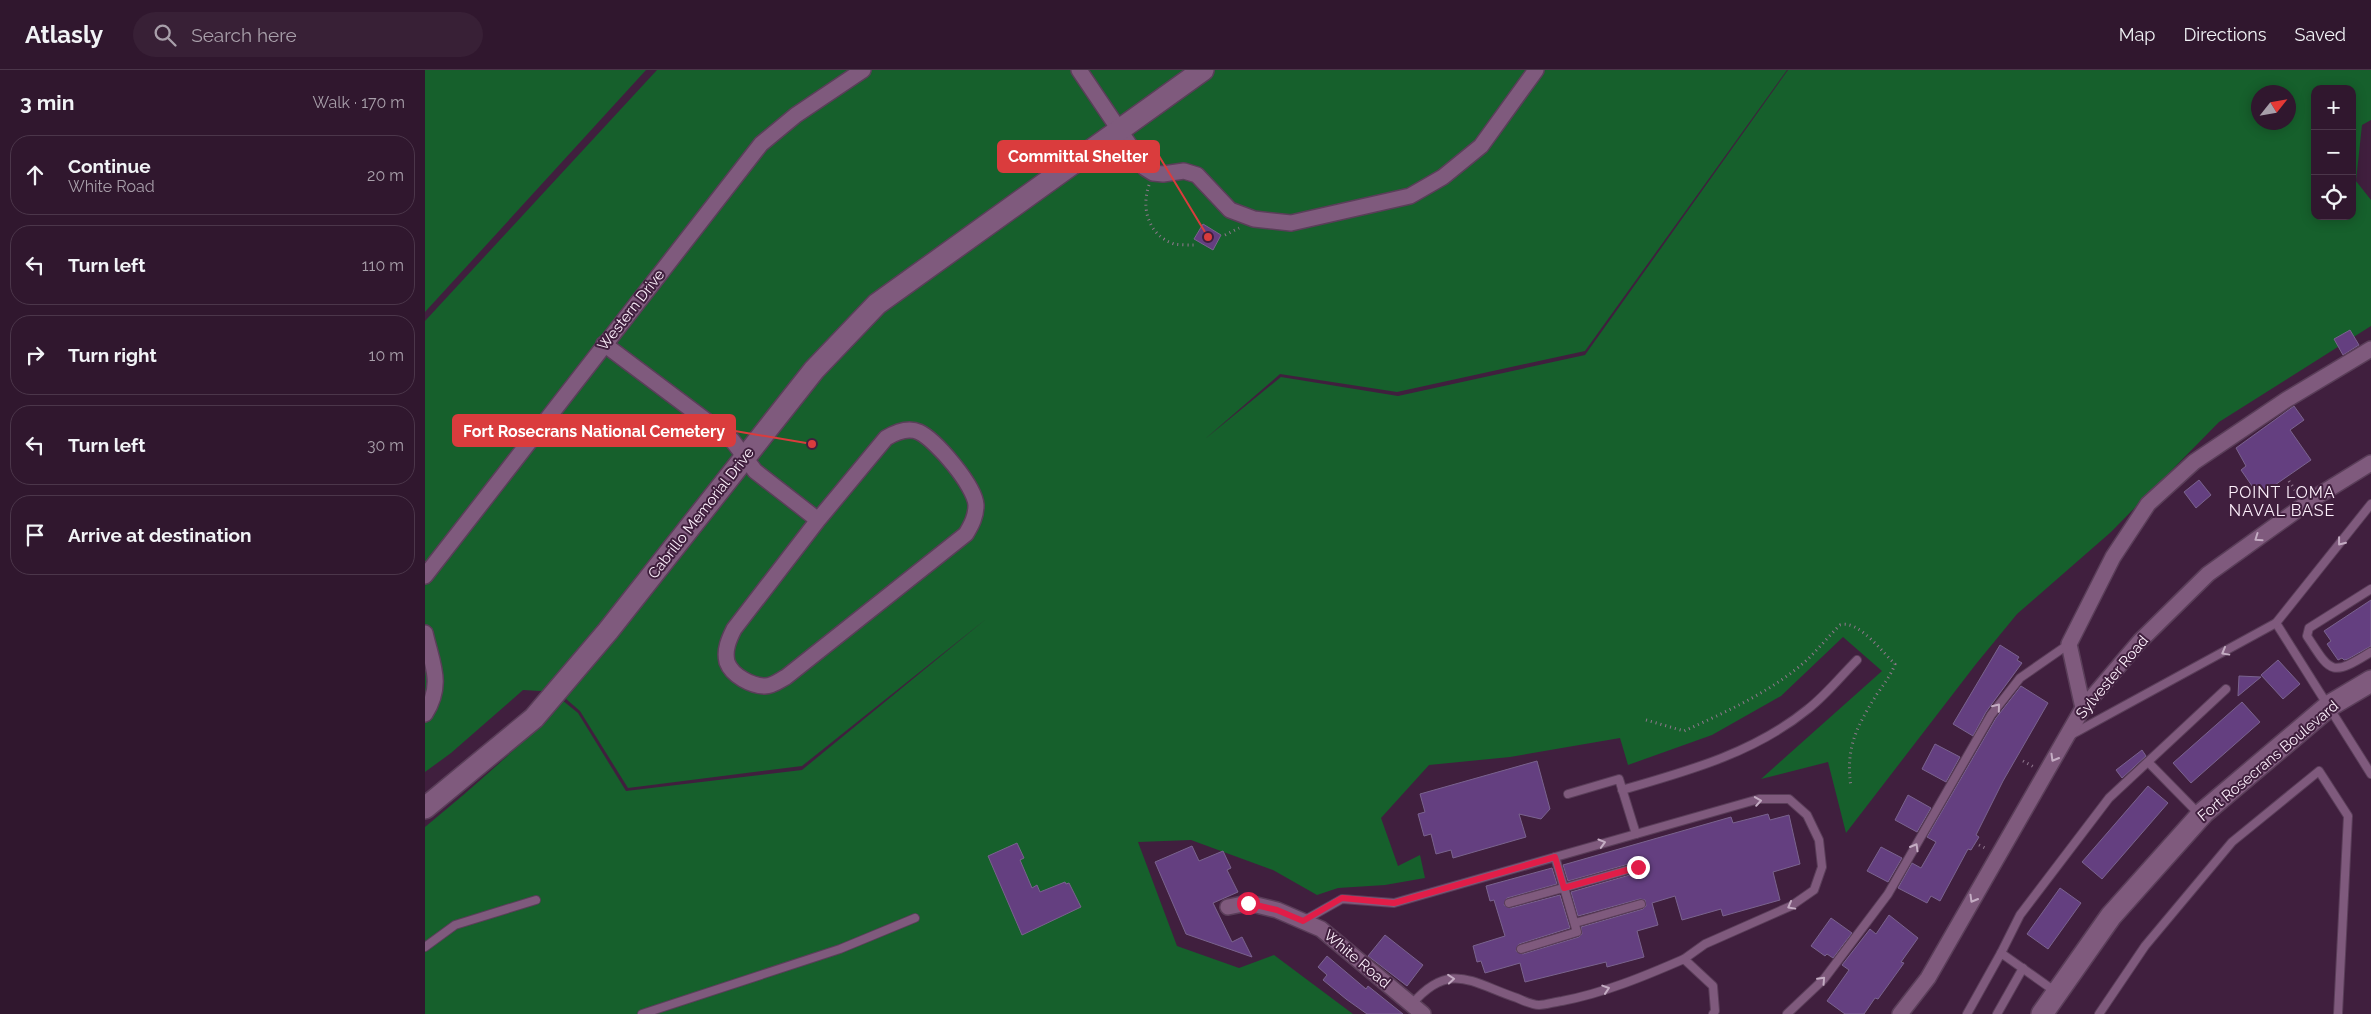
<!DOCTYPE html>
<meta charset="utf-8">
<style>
:root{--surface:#30172e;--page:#382036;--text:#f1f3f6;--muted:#a89faa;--line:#4b364a}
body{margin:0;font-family:Raleway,sans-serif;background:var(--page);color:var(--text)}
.controls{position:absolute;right:15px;top:15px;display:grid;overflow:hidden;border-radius:10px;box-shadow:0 2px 12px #0003}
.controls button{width:45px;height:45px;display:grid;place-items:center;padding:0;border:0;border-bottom:1px solid var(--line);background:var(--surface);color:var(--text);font:25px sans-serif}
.compass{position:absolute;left:1826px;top:15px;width:45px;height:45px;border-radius:50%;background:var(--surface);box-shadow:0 2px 12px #0003;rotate:59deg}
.stop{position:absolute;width:15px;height:15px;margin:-11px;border:4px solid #e11d48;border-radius:50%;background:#fff}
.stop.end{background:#e11d48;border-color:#fff;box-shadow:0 1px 5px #0008}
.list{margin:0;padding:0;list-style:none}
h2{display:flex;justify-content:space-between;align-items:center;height:65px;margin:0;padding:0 20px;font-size:21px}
h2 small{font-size:16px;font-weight:400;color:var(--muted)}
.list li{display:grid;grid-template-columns:32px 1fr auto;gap:15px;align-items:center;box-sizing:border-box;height:80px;margin:0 10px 10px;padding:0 10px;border:1px solid var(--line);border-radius:20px}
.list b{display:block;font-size:19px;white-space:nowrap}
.list p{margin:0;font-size:16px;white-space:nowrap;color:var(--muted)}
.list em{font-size:16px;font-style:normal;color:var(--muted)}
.icon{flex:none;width:28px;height:28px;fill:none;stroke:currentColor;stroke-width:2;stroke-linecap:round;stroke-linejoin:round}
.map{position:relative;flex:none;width:1946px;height:944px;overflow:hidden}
header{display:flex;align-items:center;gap:30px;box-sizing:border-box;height:70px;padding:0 25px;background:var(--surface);border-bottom:1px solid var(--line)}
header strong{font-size:24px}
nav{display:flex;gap:28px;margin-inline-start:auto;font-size:18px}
.search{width:350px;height:45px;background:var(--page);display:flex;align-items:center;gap:12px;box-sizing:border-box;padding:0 18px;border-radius:28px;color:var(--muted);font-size:19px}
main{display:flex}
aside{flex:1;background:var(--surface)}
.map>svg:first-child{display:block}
.green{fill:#16602c;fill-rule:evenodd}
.building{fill:#643f80;stroke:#7a638e}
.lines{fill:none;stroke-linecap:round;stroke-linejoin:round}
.lane-casing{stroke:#5a3e59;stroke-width:10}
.street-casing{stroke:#5a3e59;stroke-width:18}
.secondary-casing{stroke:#5a3e59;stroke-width:24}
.path{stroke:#91788f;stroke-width:3;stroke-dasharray:1 4;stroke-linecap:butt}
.lane{stroke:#7f5a7d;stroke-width:8}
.street{stroke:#7f5a7d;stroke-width:15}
.secondary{stroke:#7f5a7d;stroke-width:21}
.oneway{stroke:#c4acc3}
.route{stroke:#e11d48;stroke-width:6}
.labels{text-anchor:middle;stroke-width:4;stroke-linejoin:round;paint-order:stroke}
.street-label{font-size:15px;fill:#fdf0fc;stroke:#401f3e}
.neighbourhood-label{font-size:16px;letter-spacing:1px;fill:#fdf0fc;stroke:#401f3e}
.leader{fill:none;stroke:#da3c3d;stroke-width:2}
.callout-dot{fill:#da3c3d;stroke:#401f3e;stroke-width:2}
.callout{fill:#da3c3d;stroke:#da3c3d;stroke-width:2}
.callout-label{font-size:16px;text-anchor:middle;font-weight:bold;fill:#fff}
</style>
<header>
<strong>Atlasly</strong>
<div class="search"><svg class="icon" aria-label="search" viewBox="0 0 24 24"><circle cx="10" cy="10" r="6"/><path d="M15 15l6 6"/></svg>Search here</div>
<nav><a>Map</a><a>Directions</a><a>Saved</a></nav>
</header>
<main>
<aside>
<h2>3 min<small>Walk · 170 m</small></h2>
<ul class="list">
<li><svg class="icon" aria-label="ahead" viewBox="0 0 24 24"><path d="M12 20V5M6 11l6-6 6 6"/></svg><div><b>Continue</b><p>White Road</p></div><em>20 m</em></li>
<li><svg class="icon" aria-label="left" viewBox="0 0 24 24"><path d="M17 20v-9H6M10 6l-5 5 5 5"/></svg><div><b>Turn left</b></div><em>110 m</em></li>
<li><svg class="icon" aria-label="right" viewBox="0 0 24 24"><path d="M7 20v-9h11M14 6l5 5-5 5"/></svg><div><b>Turn right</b></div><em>10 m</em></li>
<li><svg class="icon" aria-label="left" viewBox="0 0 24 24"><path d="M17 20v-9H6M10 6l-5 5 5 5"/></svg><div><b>Turn left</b></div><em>30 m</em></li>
<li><svg class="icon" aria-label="arrive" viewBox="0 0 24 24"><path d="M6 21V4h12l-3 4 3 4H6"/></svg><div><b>Arrive at destination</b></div></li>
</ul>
</aside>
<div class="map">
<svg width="1946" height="944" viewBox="0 0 1946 944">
<rect width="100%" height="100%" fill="#401f3e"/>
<g class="green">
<polygon points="0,0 221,0 0,242"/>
<path d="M232 0H1362L1160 281 972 322 855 304 780 369 856 307 973 326 1160 285 1363 0H1946V50L1937 55 1931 111 1946 130V256L1794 352 1686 462 1592 544 1551 594 1421 763 1403 692 1336 709 1457 601 1418 567 1356 626 1287 665 1203 695 1195 668 1085 687 1004 695 956 748 973 796 995 785 1000 808 960 815 913 818 892 825 848 800 766 770 713 772 752 876 814 898 849 885 928 944H0V757C48 717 96 677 137 630L153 643 201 721 377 700 561 549 377 696 203 718 155 641 133 622 98 620 26 683 0 702V251ZM1890 19H1927V146H1890ZM1834 22H1864V52H1834Z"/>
</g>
<g class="building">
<polygon points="778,154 796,165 788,180 769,169"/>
<polygon points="1925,260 1934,275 1918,285 1909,269"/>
<polygon points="1869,336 1879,350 1865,360 1886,390 1834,426 1816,400 1821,396 1811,378"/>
<polygon points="1774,410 1786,425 1771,438 1759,422"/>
<polygon points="1946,530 1946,576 1923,589 1919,590 1917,588 1913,590 1902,574 1906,571 1899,561"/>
<polygon points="1575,575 1594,587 1592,590 1597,593 1561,642 1548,666 1528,654"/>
<polygon points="1853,590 1875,614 1858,629 1836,605"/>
<polygon points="1814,606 1836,607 1813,626"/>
<polygon points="1596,616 1623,633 1578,711 1551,765 1554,767 1546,780 1543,779 1515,831 1506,826 1502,833 1473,818 1487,793 1496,798 1511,772 1502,767 1571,648"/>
<polygon points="1817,632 1835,652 1766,713 1748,693"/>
<polygon points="1510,674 1535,687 1521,712 1497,699"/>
<polygon points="1717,680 1721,686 1697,708 1691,700"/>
<polygon points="1112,691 1125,739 1116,749 1094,744 1101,767 1028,788 1026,780 1011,784 1006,764 999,766 993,744 1000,742 995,724"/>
<polygon points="1723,716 1743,733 1677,809 1657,792"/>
<polygon points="1483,725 1506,738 1492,762 1470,750"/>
<polygon points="1343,744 1345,750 1364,745 1375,794 1348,802 1355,830 1298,846 1296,839 1257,850 1250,826 1227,833 1233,855 1212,861 1219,887 1182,897 1181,892 1100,912 1095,893 1060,903 1056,891 1052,892 1048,876 1080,866 1069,830 1065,831 1061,816 1127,798 1132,814 1082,828 1079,835 1086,838 1135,825 1145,858 1094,874 1091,881 1098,884 1154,867 1157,864 1156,857 1218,839 1221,836 1220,830 1215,829 1153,846 1146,822 1215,802 1218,795 1211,792 1143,811 1138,795 1306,747 1308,753"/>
<polygon points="592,773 599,788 595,790 607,818 612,815 615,822 640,812 641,814 644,813 656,837 597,865 563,786"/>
<polygon points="767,776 774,791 798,781 806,798 802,800 813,822 788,833 807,872 817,867 827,887 761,864 730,792"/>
<polygon points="1456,777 1477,788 1463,812 1442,801"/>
<polygon points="1635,818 1656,833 1623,879 1602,864"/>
<polygon points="1464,845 1493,868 1476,892 1479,893 1453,929 1450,928 1439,944 1420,944 1402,931 1424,900 1417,895 1445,859 1451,864"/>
<polygon points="1406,848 1427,863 1408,888 1402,884 1400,886 1386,876"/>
<polygon points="960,865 998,895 982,916 943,886"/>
<polygon points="902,886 941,919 943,916 978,944 942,944 921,929 898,910 902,905 893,897"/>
</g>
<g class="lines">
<g class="lane-casing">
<g id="lane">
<path d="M1946 519 1884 558 1882 566C1906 603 1906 607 1946 582"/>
<polyline points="1851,553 1946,704"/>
<polyline points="1644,666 1851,553 1946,434"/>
<polyline points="1723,692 1774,744"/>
<path d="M1197 720C1263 701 1329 683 1383 639 1401 625 1416 606 1432 590"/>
<polyline points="1143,724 1194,709 1211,764"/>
<polyline points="1084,833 1213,797"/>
<polyline points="878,851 917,829 969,833 1334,729 1364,729 1382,745 1394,770 1397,797 1389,820 1366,836 1280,874 1259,889"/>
<polyline points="1150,853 1216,834"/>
<polyline points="0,877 30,855 111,830"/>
<polyline points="1096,879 1152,862 1130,787"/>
<polyline points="1576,883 1595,845 1684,728 1801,619"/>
<path d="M987 934C1025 890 1047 913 1092 928 1099 931 1107 935 1114 935 1121 935 1129 932 1137 931 1179 923 1220 906 1259 889L1288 916 1290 941 1288 944"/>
<polyline points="217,944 415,879 490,848"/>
<polyline points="1362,944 1399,909 1463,824 1566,645 1595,608 1644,574"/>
<polyline points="1542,944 1576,883 1631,922"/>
<polyline points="1572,944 1598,898"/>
<polyline points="1674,944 1720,876 1807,772 1894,701 1923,746 1913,944"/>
</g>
</g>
<g class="street-casing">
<g id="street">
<polyline points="654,0 720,98 728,103 738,104 759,101 772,105 805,140 829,149 866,153 985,126 1018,107 1056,76 1111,0"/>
<path d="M179 274 307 370 330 401 393 450 461 368C471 362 483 357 494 362 511 370 550 416 551 435 551 446 547 454 541 464L361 607C355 610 348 616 340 616 327 616 307 606 302 592 299 580 304 569 309 559L393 450"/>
<polyline points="0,506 336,74 371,45 438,0"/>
<path d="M0 563C7 594 19 614 0 644"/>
<polyline points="1658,638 1644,574 1688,487 1723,434 1769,392 1861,330 1946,279"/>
<polyline points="803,837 823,833 852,840 896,859 998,944"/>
<polyline points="1475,944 1503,908 1658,638 1715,571 1783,504 1886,430 1946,393"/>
</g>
</g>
<g class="secondary-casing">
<g id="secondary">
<polyline points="0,738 109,648 183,561 389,300 452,234 778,0"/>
<polyline points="1617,944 1686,846 1779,742 1904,636 1946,611"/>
</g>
</g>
<g class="path">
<path d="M724 115C716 138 723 165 749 174 755 175 763 175 769 175"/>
<polyline points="800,165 814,158"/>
<polyline points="1864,411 1872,423"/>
<path d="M1221 650 1259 661C1301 642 1348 621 1383 589 1394 578 1404 566 1415 555 1433 549 1457 582 1470 594 1466 605 1459 614 1452 624 1432 656 1420 678 1426 717"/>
<polyline points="1598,691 1609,697"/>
<polyline points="1554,775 1562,779"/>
</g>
<use href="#lane" class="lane"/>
<use href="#street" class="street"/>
<use href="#secondary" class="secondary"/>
</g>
<defs><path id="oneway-chevron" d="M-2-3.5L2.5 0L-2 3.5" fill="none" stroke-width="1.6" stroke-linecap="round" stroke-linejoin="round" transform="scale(1.25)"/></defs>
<g class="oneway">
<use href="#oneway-chevron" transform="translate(1833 468) rotate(145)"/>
<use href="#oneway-chevron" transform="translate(1916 472) rotate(128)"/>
<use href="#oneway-chevron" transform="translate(1800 582) rotate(151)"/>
<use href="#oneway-chevron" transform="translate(1572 637) rotate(-51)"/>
<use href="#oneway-chevron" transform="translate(1629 688) rotate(120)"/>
<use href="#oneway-chevron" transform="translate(1333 731) rotate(-9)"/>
<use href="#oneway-chevron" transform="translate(1177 773) rotate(-16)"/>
<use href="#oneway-chevron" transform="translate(1490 777) rotate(-60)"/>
<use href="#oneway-chevron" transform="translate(1548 829) rotate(120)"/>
<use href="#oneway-chevron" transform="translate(1366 836) rotate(151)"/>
<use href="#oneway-chevron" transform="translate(1026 909) rotate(-5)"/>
<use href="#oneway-chevron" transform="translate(1397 910) rotate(-47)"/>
<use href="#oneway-chevron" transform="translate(1181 919) rotate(-18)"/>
</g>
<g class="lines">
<polyline class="route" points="823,833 852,840 878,851 917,828 969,833 1130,787 1139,818 1213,797"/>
</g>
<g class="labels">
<g class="street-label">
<text transform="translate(206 240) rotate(-52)" y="5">Western Drive</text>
<text transform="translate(276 443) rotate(-52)" y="5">Cabrillo Memorial Drive</text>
<text transform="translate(1687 607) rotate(-50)" y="5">Sylvester Road</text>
<text transform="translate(1843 691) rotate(-40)" y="5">Fort Rosecrans Boulevard</text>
<text transform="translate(932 889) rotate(40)" y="5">White Road</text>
</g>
<g class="neighbourhood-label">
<text x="1857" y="428">POINT LOMA<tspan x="1857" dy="18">NAVAL BASE</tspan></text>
</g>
</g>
<path class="leader" d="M783 167L734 86M387 374L310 361"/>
<g class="callout-dot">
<circle cx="783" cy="167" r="5"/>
<circle cx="387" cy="374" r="5"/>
</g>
<g class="callout">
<rect x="573" y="71" width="161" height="31" rx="5"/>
<rect x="28" y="345" width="282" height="31" rx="5"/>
</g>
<g class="callout-label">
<text x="653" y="92">Committal Shelter</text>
<text x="169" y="367">Fort Rosecrans National Cemetery</text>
</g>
</svg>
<div class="controls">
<button>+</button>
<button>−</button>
<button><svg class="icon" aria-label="locate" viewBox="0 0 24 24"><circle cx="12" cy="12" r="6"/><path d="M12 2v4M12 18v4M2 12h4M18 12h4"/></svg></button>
</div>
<svg class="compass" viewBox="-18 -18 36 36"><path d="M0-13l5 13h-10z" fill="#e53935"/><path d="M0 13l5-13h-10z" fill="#a89faa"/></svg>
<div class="stop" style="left:823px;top:833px"></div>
<div class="stop end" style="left:1213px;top:797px"></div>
</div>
</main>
